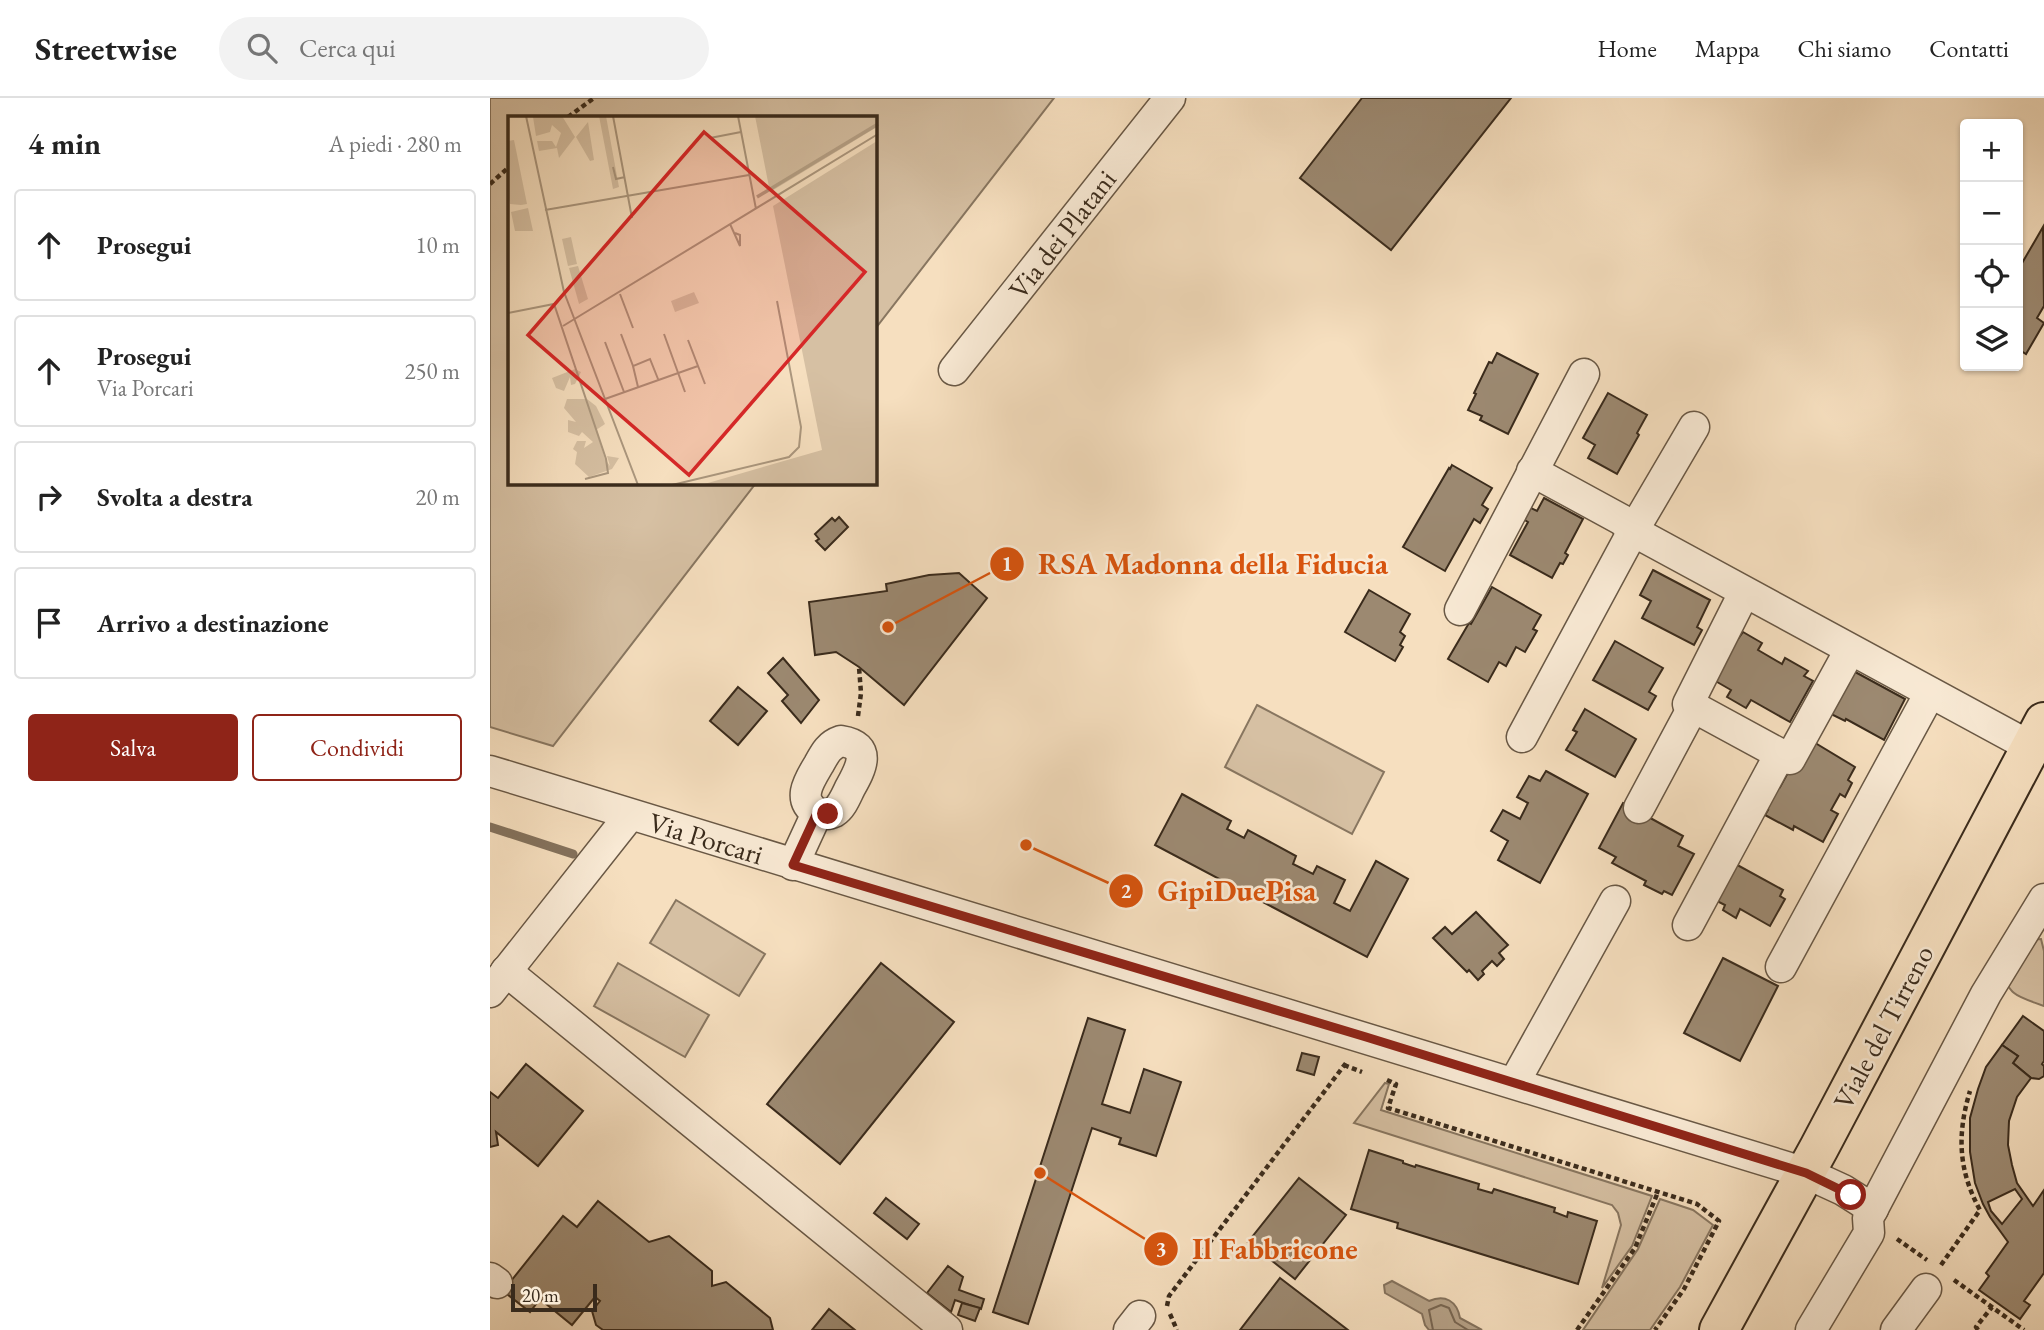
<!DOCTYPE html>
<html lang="it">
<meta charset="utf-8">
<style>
:root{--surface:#fff;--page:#f2f2f2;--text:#222;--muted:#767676;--line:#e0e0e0;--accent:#8f2418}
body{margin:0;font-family:"EB Garamond",serif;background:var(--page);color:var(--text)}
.controls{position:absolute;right:21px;top:21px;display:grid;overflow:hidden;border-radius:7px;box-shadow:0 2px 5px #0004}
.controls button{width:63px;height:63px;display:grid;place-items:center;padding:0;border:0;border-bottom:2px solid var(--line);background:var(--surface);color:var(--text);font:35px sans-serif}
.scale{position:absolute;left:21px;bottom:18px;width:86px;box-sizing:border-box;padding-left:7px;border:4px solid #3a2b1c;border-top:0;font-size:19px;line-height:24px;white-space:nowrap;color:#3a2b1c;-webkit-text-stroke:5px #f9ead5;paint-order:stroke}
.stop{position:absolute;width:21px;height:21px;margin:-16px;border:5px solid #8f2418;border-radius:50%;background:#fff}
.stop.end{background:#8f2418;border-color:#fff;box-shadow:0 2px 7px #0008}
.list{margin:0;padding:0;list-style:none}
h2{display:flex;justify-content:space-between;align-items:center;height:91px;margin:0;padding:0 28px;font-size:30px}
h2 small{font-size:23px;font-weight:400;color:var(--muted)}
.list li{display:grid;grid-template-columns:46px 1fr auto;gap:21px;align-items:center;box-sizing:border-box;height:112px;margin:0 14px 14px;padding:0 14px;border:2px solid var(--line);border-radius:7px}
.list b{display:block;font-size:26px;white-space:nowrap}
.list p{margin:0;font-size:23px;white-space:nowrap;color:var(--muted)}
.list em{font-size:23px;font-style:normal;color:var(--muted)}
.actions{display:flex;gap:14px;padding:21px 28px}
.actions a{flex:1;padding:16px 0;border:2px solid var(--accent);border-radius:7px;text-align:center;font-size:24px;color:var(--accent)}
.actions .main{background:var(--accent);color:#fff}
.icon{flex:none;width:38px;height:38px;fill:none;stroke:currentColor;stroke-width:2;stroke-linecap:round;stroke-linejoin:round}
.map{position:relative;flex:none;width:1554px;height:1232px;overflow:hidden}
header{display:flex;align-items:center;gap:42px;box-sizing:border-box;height:98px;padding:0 35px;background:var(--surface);border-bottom:2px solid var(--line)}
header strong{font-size:33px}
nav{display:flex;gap:38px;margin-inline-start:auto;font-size:24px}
.search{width:490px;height:63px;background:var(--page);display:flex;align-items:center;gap:18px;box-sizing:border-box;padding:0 24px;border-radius:38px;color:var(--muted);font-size:26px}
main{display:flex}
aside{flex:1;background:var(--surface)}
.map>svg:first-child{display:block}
.green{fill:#d6c0a3;stroke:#887660;stroke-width:2}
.water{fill:#b6a288;stroke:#84725d;stroke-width:2}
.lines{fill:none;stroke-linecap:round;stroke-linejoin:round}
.shore{stroke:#786652;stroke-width:2}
.stream{stroke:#84725d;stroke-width:9}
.building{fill:#9c8971;stroke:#3a2b1c;stroke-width:2;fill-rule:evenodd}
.minor-casing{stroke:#695845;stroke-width:33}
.major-casing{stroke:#3a2b1c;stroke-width:42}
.path{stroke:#3a2b1c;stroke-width:4.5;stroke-dasharray:5 3.5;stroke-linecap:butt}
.minor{stroke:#f9ead5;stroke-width:30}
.major{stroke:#f6dfbf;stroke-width:38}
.route{stroke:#8f2418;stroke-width:9}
.labels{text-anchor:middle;stroke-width:5;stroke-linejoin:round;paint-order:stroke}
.street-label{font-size:28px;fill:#3a2b1c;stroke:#f9ead5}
.inset-river{fill:none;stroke:#b6a288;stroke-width:3.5}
.inset-road{fill:none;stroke:#ab977e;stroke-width:2}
.view{fill:#d62828;fill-opacity:0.15;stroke:#d62828;stroke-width:3.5}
.inset-edge{fill:none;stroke:#3a2b1c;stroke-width:3.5}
.leader{fill:none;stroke:#d7540e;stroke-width:2.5}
.callout-dot{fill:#d7540e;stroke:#f9ead5;stroke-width:2.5}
.mark-label{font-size:21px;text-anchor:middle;font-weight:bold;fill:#fff}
.callout-label{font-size:30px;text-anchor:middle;font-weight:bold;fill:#d7540e;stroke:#f9ead5;stroke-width:5;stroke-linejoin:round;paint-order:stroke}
</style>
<header>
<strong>Streetwise</strong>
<div class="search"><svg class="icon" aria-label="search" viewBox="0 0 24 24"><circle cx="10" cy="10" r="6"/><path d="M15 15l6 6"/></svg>Cerca qui</div>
<nav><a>Home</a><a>Mappa</a><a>Chi siamo</a><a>Contatti</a></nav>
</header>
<main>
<aside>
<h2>4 min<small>A piedi · 280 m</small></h2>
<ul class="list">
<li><svg class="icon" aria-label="ahead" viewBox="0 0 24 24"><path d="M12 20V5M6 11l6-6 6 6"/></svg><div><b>Prosegui</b></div><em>10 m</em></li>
<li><svg class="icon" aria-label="ahead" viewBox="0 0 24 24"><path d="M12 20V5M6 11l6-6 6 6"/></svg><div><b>Prosegui</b><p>Via Porcari</p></div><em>250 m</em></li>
<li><svg class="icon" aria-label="right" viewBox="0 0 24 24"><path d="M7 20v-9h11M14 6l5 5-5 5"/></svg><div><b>Svolta a destra</b></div><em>20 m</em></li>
<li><svg class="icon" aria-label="arrive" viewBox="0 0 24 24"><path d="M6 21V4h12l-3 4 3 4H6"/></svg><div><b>Arrivo a destinazione</b></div></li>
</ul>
<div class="actions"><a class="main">Salva</a><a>Condividi</a></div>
</aside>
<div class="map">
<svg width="1554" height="1232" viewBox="0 0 1554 1232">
<rect width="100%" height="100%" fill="#f6dfbf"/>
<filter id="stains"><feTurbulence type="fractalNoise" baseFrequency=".00286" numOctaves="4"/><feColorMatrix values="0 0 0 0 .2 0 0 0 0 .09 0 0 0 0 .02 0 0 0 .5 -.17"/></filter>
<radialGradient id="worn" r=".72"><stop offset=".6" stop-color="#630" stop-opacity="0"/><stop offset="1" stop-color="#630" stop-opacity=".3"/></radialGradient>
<g class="green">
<polygon points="0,0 564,0 385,231 385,19 19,19 19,385 266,385 63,648 0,629"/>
<polygon points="767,607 894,674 862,736 735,669"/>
<polygon points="186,802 275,856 249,898 160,845"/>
<path d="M1551 841 1554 853V908C1524 897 1524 900 1508 872L1538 842Z"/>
<polygon points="128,865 219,917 195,959 104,908"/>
<polygon points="895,985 899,986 891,1012 1162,1098 1142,1148 1112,1190 1131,1127 1128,1115 1122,1107 864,1025"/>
<polygon points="1170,1101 1203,1112 1223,1127 1190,1189 1160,1232 1093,1232 1148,1151"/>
</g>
<path class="water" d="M902 1183 939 1203C955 1196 967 1203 970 1220L992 1232H939L935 1227 932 1216 895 1195 894 1187Z"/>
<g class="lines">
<polyline class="shore" points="943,1232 939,1212 951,1207 959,1210 965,1224 978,1232"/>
<polyline class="stream" points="0,729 83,756"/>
</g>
<g class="building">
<polygon points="872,0 1021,0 901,152 810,80"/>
<polygon points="1553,129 1554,208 1547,220 1554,225 1536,256 1528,251 1528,172"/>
<polygon points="1007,255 1048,276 1018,336 990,322 992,318 978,312 986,296 984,295 999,264 1002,265"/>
<polygon points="1118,295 1157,317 1147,335 1149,337 1127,376 1098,360 1105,347 1093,340"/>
<polygon points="962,367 1002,390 992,407 998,411 990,425 984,421 955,473 913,449 959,370 960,371"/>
<polygon points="1054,400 1093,421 1075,455 1078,457 1073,466 1070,465 1062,480 1020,457 1038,424 1033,421 1039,409 1047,413"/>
<polygon points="349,419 358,429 335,452 326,443 329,441 325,436 342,420 345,423"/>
<polygon points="1163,472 1220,502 1207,529 1212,532 1204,547 1152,520 1161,503 1150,497"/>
<polygon points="469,475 497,500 414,607 369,569 346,554 325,557 319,504 397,493 396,486 439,477"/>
<polygon points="1002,489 1051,517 1043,531 1047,533 1035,554 1026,549 1016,568 1009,564 998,584 958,561 979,525 981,526"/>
<polygon points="879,492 920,516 910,534 915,538 910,547 913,549 905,563 855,534"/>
<polygon points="1253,534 1272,545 1268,552 1292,566 1295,560 1318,573 1314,578 1323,583 1300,624 1261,602 1256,610 1237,599 1241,592 1215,577 1238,536 1248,541"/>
<polygon points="1125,543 1173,570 1159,594 1166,598 1158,612 1103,582"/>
<polygon points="293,560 329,602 311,625 292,603 298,597 278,575"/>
<polygon points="1356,569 1415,601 1394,642 1356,621 1355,623 1333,612"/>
<polygon points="248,589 277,613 248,647 220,623"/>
<polygon points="1095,611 1146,641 1125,679 1076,652 1087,634 1083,632"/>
<polygon points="1317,640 1365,669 1358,682 1362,685 1355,699 1350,696 1341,712 1348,716 1333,744 1304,728 1303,732 1275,717 1278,712 1273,710 1285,686 1290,689"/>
<polygon points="1056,673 1098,696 1050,785 1008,762 1018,743 1001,733 1013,712 1030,721 1038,705 1027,699 1039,678 1050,683"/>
<polygon points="692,696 741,723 737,731 754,740 758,732 806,758 803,766 823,776 827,768 855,782 844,805 860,813 886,763 918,781 877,859 665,747"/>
<polygon points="1133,705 1193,738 1188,748 1204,756 1182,797 1174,793 1172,796 1154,787 1156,783 1122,765 1126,759 1109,750"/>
<polygon points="1240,763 1293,792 1290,798 1295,801 1280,828 1250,811 1246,820 1233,812 1235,807 1221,800"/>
<polygon points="986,814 1018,847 1009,855 1014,861 1007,868 1002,863 992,873 994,876 988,882 979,872 977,874 943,840 955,829 962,836"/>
<polygon points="1233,860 1288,888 1250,963 1194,935"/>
<polygon points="391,865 464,924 350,1066 277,1006"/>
<polygon points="1533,918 1554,933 1554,963 1552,966 1554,968 1554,978 1549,981 1541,980 1523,965 1528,958 1512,947"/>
<polygon points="598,920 635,932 612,1006 640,1015 654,971 691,984 666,1058 629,1046 631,1040 602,1030 538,1226 503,1214"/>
<path d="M1512 947 1528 958 1523 965 1541 980 1527 999 1519 1023 1518 1047 1522 1067 1527 1085 1543 1108 1554 1092V1175L1534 1203 1540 1207 1530 1221 1489 1192 1499 1178 1496 1175 1518 1144 1500 1119 1493 1106 1485 1085 1480 1054V1020L1488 991 1496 969ZM1525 1091 1532 1101 1512 1126 1501 1113 1498 1104Z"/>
<polygon points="812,955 829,959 824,977 807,972"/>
<polygon points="36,966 93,1013 48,1068 6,1034 8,1047 0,1049 0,994 8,1000"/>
<polygon points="879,1052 913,1063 913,1065 925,1069 926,1067 989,1086 988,1091 1002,1095 1004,1091 1065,1110 1064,1114 1077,1119 1078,1114 1107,1123 1088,1186 907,1130 908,1125 861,1111"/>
<polygon points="809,1080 856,1117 805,1181 758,1144"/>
<polygon points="396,1100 429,1126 417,1141 384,1115"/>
<polygon points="108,1103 159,1144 179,1138 222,1173 222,1188 236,1184 280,1220 283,1232 113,1232 106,1227 102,1213 110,1203 105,1199 82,1227 50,1201 40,1214 13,1193 73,1118 87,1129"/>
<polygon points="458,1168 473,1179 469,1192 494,1201 491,1211 465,1202 461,1214 437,1195"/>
<polygon points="790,1180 858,1232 750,1232"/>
<polygon points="472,1205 490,1210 485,1223 468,1217"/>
<polygon points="339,1211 365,1232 322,1232"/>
</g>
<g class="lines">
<g class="minor-casing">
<g id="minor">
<polyline points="464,272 680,0"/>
<polyline points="1042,373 1132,422 1143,433 1541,649"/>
<polyline points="1254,495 1198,606 1290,656 1300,661 1360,552"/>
<polyline points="970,512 1094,276"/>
<polyline points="1032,639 1143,433 1204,329"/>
<path d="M0 673C438 810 878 940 1316 1075L1353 1092 1383 1111"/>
<polyline points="1149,710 1203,609"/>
<path d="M303 767 327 715C333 716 338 717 344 714 352 709 356 698 360 690 370 672 384 648 351 643 339 647 335 655 329 666 319 683 306 701 327 715"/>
<polyline points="1198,827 1290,656"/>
<polyline points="1291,869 1440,595"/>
<polyline points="16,873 457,1232"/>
<polyline points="0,894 140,717"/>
<polyline points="1024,985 1125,803"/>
<polyline points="0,1180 7,1185"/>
<polyline points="639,1232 650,1218"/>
<polyline points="1321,1232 1379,1135 1378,1120 1496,896 1554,801"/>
<polyline points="1406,1232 1436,1191"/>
</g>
</g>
<g class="major-casing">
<polyline id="major" points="1229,1232 1329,1050 1554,624"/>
</g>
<g class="path">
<polyline points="78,19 104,0"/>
<polyline points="0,86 19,69"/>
<polyline points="368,618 371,595 369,569"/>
<polyline points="854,967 872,974"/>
<polyline points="897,982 906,986 898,1010 1207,1106 1229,1123 1194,1191 1165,1232"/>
<polyline points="1407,1141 1437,1162"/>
<path d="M1451 1167 1490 1112C1468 1072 1467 1036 1480 993"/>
<polyline points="1464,1182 1534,1232"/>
<polyline points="677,1208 679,1198 856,965"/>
<polyline points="680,1216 687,1232"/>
<polyline points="1087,1232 1145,1150 1168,1094"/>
<polyline points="1488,1232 1486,1229 1502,1209"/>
</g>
<use href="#minor" class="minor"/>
<use href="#major" class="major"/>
</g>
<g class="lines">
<polyline class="route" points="338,716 327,715 303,767 876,939 1316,1075 1361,1097"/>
</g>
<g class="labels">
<g class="street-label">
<text transform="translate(572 136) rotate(-52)" y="10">Via dei Platani</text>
<text transform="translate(216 740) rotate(17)" y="10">Via Porcari</text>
<text transform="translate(1393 929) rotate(-62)" y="10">Viale del Tirreno</text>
</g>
</g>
<g transform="translate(18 18)">
<rect width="369" height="369" fill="#f6dfbf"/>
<path d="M54 0 67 21 51 42 49 32 31 35 29 25H44L48 31 53 17 44 9 42 16 28 20 25 1ZM91 0H98L111 71 105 73ZM247 0H369V11L262 76ZM80 6 86 44 82 45 68 21ZM6 24 19 88 13 89 2 88 0 76V25ZM369 25V369H193L314 334 265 90ZM20 92 25 115H7L3 96ZM63 121 69 148 60 150 54 123ZM70 150 80 183 71 188 61 152ZM186 176 191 187 167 196 163 185ZM67 253 73 256 67 268 63 269 62 261 56 275 48 272 44 262ZM59 283H79L88 290 97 308 88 314 97 343 102 350 99 340 111 342 104 353 81 361 67 348 69 336 65 333 69 325H78L76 332 85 326 74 316 71 320 60 316V304L68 306 56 292Z" fill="#d6c0a3"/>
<path class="inset-river" d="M249 81 370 8"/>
<path class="inset-road" d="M18 0 56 176 130 369M105 0 124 102M230 0 248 93M202 22 233 16M105 51 108 63 117 61M37 94 241 59M222 108 232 130V119L227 117M112 178 125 212M0 197 46 188 98 343 100 357 77 363M55 210 370 18M113 218 125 250M156 218 177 276M180 224 197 268M97 226 116 276M130 271 125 250 142 243 150 263M97 283 190 250M164 369 281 341 291 331 293 311 269 185"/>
<path class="view" d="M196 16 357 156 181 359 20 219Z"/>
<rect width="369" height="369" class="inset-edge"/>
</g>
<path class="leader" d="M398 529L517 466M536 747L636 793M550 1075L671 1151"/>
<g class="callout-dot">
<circle cx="398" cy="529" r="7"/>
<circle cx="536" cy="747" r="7"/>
<circle cx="550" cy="1075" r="7"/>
<circle cx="517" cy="466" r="18"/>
<circle cx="636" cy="793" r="18"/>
<circle cx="671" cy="1151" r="18"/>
</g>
<g class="mark-label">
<text x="517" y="473">1</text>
<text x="636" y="800">2</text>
<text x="671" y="1158">3</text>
</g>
<g class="callout-label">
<text x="723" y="476">RSA Madonna della Fiducia</text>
<text x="747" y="803">GipiDuePisa</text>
<text x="785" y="1161">Il Fabbricone</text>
</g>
<rect width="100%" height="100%" filter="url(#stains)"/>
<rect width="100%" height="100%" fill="url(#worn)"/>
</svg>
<div class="controls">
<button>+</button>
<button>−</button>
<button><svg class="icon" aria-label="locate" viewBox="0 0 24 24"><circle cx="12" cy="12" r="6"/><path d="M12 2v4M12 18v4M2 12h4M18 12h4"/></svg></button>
<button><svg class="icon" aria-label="layers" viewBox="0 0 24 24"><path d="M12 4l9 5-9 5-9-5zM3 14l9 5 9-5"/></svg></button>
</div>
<div class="scale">20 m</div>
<div class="stop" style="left:1361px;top:1097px"></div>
<div class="stop end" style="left:338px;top:716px"></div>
</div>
</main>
